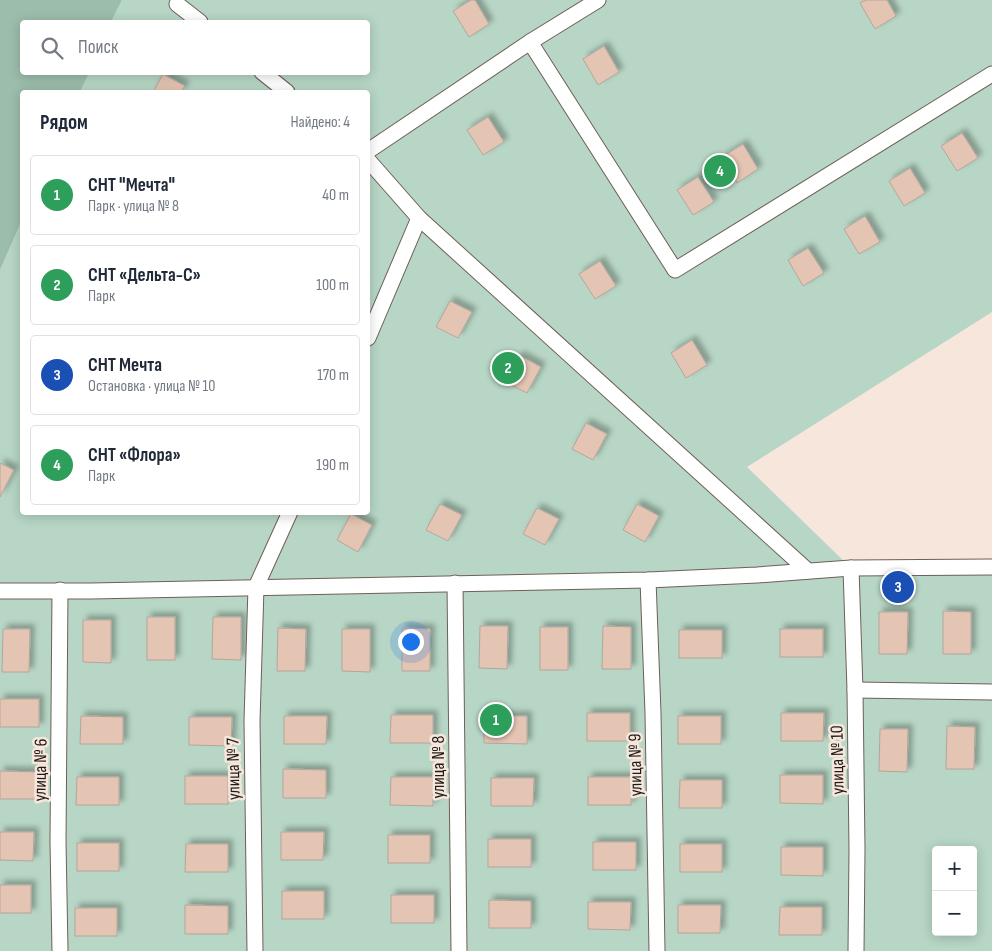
<!DOCTYPE html>
<html lang="ru">
<meta charset="utf-8">
<style>
:root{--surface:#fff;--page:#f6f6f7;--text:#1f2937;--muted:#747a83;--line:#e0e1e3;--accent:#22741e}
body{margin:0;font-family:"Sofia Sans Condensed",sans-serif;background:var(--page);color:var(--text)}
.controls{position:absolute;right:15px;bottom:15px;display:grid;overflow:hidden;border-radius:5px;box-shadow:0 2px 12px #0003}
.controls button{width:45px;height:45px;display:grid;place-items:center;padding:0;border:0;border-bottom:1px solid var(--line);background:var(--surface);color:var(--text);font:25px sans-serif}
.you{position:absolute;left:410px;top:641px;width:18px;height:18px;margin:-12px;border:4px solid #fff;border-radius:50%;background:#1a73e8;box-shadow:0 0 0 8px #1a73e833}
.badge{display:grid;place-items:center;width:32px;height:32px;border-radius:50%;background:var(--accent);color:#fff;font-size:16px;font-weight:700}
.pin{position:absolute;translate:-50% -50%;border:2px solid #fff;box-shadow:0 1px 5px #0006}
.list{margin:0;padding:0;list-style:none}
h2{display:flex;justify-content:space-between;align-items:center;height:65px;margin:0;padding:0 20px;font-size:21px}
h2 small{font-size:16px;font-weight:400;color:var(--muted)}
.list li{display:grid;grid-template-columns:32px 1fr auto;gap:15px;align-items:center;box-sizing:border-box;height:80px;margin:0 10px 10px;padding:0 10px;border:1px solid var(--line);border-radius:5px}
.list b{display:block;font-size:19px;white-space:nowrap}
.list p{margin:0;font-size:16px;white-space:nowrap;color:var(--muted)}
.list em{font-size:16px;font-style:normal;color:var(--muted)}
.icon{flex:none;width:28px;height:28px;fill:none;stroke:currentColor;stroke-width:2;stroke-linecap:round;stroke-linejoin:round}
.map{position:relative;flex:none;width:992px;height:951px;overflow:hidden}
.search{position:absolute;background:var(--surface);box-shadow:0 2px 12px #0003;left:20px;top:20px;width:350px;height:55px;display:flex;align-items:center;gap:12px;box-sizing:border-box;padding:0 18px;border-radius:5px;color:var(--muted);font-size:19px}
.panel{position:absolute;background:var(--surface);box-shadow:0 2px 12px #0003;left:20px;top:90px;width:350px;height:425px;border-radius:5px}
.map>svg:first-child{display:block}
.green{fill:#b7d6c5;fill-rule:evenodd}
.forest{fill:#9cbdab}
.building{fill:#e4c4b2;stroke:#b5a59c;filter:url(#shadow)}
.lines{fill:none;stroke-linecap:round;stroke-linejoin:round}
.street-casing{stroke:#6e6058;stroke-width:17}
.street{stroke:#fff;stroke-width:15}
.labels{text-anchor:middle;stroke-width:5;stroke-linejoin:round;paint-order:stroke}
.street-label{font-size:18px;fill:#211b18;stroke:#f6e6dc}
</style>
<div class="map">
<svg width="992" height="951" viewBox="0 0 992 951">
<defs>
<filter id="shadow"><feDropShadow dx="4.5" dy="-4.5" stdDeviation="2.5" flood-color="#0004"/></filter>
</defs>
<rect width="100%" height="100%" fill="#f6e6dc"/>
<path class="green" d="M122 0H992V312L747 467 851 568 992 567V951H0V270L22 220V512H368V92H80L89 73 368 72V22H111ZM936 850H973V932H936Z"/>
<polygon class="forest" points="0,0 122,0 111,22 22,22 22,72 89,73 80,92 22,92 22,220 0,270"/>
<g class="building">
<polygon points="471,0 475,0 489,24 469,37 453,11"/>
<polygon points="866,0 887,0 896,16 875,29 860,3"/>
<polygon points="604,46 619,72 598,85 583,59"/>
<polygon points="163,74 185,86 181,92 153,92"/>
<polygon points="488,117 504,142 483,155 467,130"/>
<polygon points="962,133 978,158 957,171 941,146"/>
<polygon points="743,144 758,169 737,183 722,157"/>
<polygon points="910,168 925,193 904,206 889,181"/>
<polygon points="698,177 714,202 693,215 677,190"/>
<polygon points="865,216 880,242 859,254 844,229"/>
<polygon points="808,248 824,273 803,286 788,260"/>
<polygon points="600,261 616,286 595,299 579,274"/>
<polygon points="450,301 472,312 458,338 436,327"/>
<polygon points="692,340 707,365 686,378 671,353"/>
<polygon points="519,355 541,367 527,393 505,382"/>
<polygon points="586,423 607,434 593,460 572,449"/>
<polygon points="0,463 14,470 0,497"/>
<polygon points="440,504 462,515 448,541 426,530"/>
<polygon points="637,504 659,516 645,542 623,530"/>
<polygon points="537,508 559,519 545,545 523,534"/>
<polygon points="351,514 372,525 358,552 337,540"/>
<polygon points="943,611 971,612 971,654 943,654"/>
<polygon points="879,612 908,612 907,654 879,654"/>
<rect x="147" y="617" width="28" height="43"/>
<polygon points="213,617 241,617 241,660 212,659"/>
<polygon points="83,620 111,620 111,663 83,662"/>
<polygon points="480,626 508,626 507,669 479,668"/>
<polygon points="603,626 631,627 631,669 602,669"/>
<rect x="540" y="627" width="28" height="43"/>
<polygon points="278,628 306,629 305,671 277,671"/>
<polygon points="402,628 430,629 430,671 402,671"/>
<polygon points="3,629 30,629 29,672 2,672"/>
<polygon points="342,629 370,629 370,672 342,671"/>
<rect x="780" y="629" width="43" height="28"/>
<rect x="679" y="630" width="43" height="28"/>
<rect x="0" y="699" width="39" height="28"/>
<rect x="587" y="713" width="43" height="28"/>
<polygon points="781,713 824,713 823,741 781,741"/>
<polygon points="391,715 433,715 433,743 390,743"/>
<polygon points="81,716 123,717 123,744 80,744"/>
<polygon points="284,716 327,716 326,744 284,744"/>
<polygon points="484,716 527,716 527,744 484,743"/>
<rect x="678" y="716" width="43" height="28"/>
<polygon points="189,717 232,717 231,746 189,745"/>
<polygon points="947,726 975,727 974,769 946,769"/>
<polygon points="880,729 908,729 907,772 879,771"/>
<polygon points="283,769 326,770 326,798 283,798"/>
<polygon points="0,771 38,772 37,799 0,799"/>
<polygon points="780,775 823,775 823,804 780,803"/>
<rect x="185" y="776" width="43" height="28"/>
<polygon points="77,777 119,777 119,805 76,805"/>
<polygon points="391,777 433,777 433,806 390,805"/>
<rect x="588" y="777" width="43" height="28"/>
<polygon points="491,778 534,778 533,806 491,806"/>
<polygon points="680,780 722,780 722,808 679,808"/>
<polygon points="0,832 34,832 33,861 0,860"/>
<polygon points="281,832 324,832 323,860 281,860"/>
<rect x="388" y="835" width="42" height="28"/>
<rect x="488" y="839" width="43" height="28"/>
<rect x="593" y="842" width="43" height="28"/>
<rect x="77" y="843" width="42" height="28"/>
<polygon points="186,844 228,844 228,872 185,872"/>
<rect x="680" y="844" width="42" height="28"/>
<polygon points="781,847 823,847 823,876 781,875"/>
<rect x="0" y="885" width="31" height="28"/>
<rect x="282" y="891" width="42" height="28"/>
<rect x="391" y="895" width="43" height="28"/>
<polygon points="489,900 531,901 531,928 489,928"/>
<polygon points="588,902 631,902 630,930 588,929"/>
<polygon points="185,905 228,906 228,934 185,934"/>
<polygon points="678,905 721,905 720,933 678,933"/>
<polygon points="780,907 822,907 822,935 779,935"/>
<rect x="75" y="908" width="42" height="28"/>
</g>
<g class="lines">
<g class="street-casing">
<g id="street">
<polyline points="598,0 530,42 675,270 992,74"/>
<polyline points="177,4 200,22"/>
<polyline points="262,72 287,92"/>
<polyline points="368,151 530,42"/>
<polyline points="368,160 419,218 808,571"/>
<polyline points="368,338 419,218"/>
<polyline points="851,568 855,690 857,849 856,951"/>
<polyline points="648,580 653,713 657,951"/>
<polyline points="455,583 459,951"/>
<polyline points="60,590 58,842 60,951"/>
<polyline points="0,591 91,591 648,580 757,575 851,568 992,567"/>
<polyline points="855,690 992,692"/>
<polyline points="255,951 252,721 256,587 290,512"/>
</g>
</g>
<use href="#street" class="street"/>
</g>
<g class="labels">
<g class="street-label">
<text transform="translate(837 760) rotate(-91)" y="6">улица № 10</text>
<text transform="translate(635 765) rotate(-91)" y="6">улица № 9</text>
<text transform="translate(438 767) rotate(-90)" y="6">улица № 8</text>
<text transform="translate(233 769) rotate(-91)" y="6">улица № 7</text>
<text transform="translate(40 770) rotate(-89)" y="6">улица № 6</text>
</g>
</g>
</svg>
<div class="controls">
<button>+</button>
<button>−</button>
</div>
<div class="you"></div>
<div class="pin badge" style="left:496px;top:720px;background:#2e9e5b">1</div>
<div class="pin badge" style="left:508px;top:368px;background:#2e9e5b">2</div>
<div class="pin badge" style="left:898px;top:587px;background:#1a4fb4">3</div>
<div class="pin badge" style="left:720px;top:171px;background:#2e9e5b">4</div>
<div class="search"><svg class="icon" aria-label="search" viewBox="0 0 24 24"><circle cx="10" cy="10" r="6"/><path d="M15 15l6 6"/></svg>Поиск</div>
<section class="panel">
<h2>Рядом<small>Найдено: 4</small></h2>
<ul class="list">
<li><span class="badge" style="background:#2e9e5b">1</span><div><b>СНТ &quot;Мечта&quot;</b><p>Парк · улица № 8</p></div><em>40 m</em></li>
<li><span class="badge" style="background:#2e9e5b">2</span><div><b>СНТ «Дельта-С»</b><p>Парк</p></div><em>100 m</em></li>
<li><span class="badge" style="background:#1a4fb4">3</span><div><b>СНТ Мечта</b><p>Остановка · улица № 10</p></div><em>170 m</em></li>
<li><span class="badge" style="background:#2e9e5b">4</span><div><b>СНТ «Флора»</b><p>Парк</p></div><em>190 m</em></li>
</ul>
</section>
</div>
